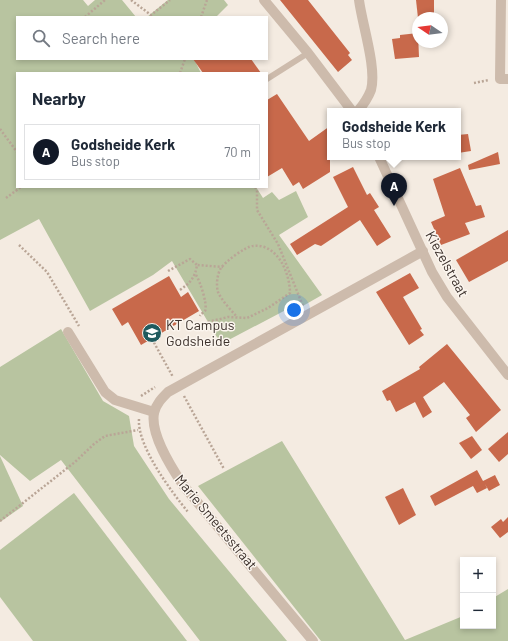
<!DOCTYPE html>
<meta charset="utf-8">
<style>
:root{--surface:#fff;--page:#f6f6f7;--text:#1f2937;--muted:#747a83;--line:#e0e1e3;--accent:#111827}
body{margin:0;font-family:Barlow,sans-serif;background:var(--page);color:var(--text)}
.controls{position:absolute;right:12px;bottom:12px;display:grid;overflow:hidden;border-radius:0px;box-shadow:0 2px 6px #0003}
.controls button{width:36px;height:36px;display:grid;place-items:center;padding:0;border:0;border-bottom:1px solid var(--line);background:var(--surface);color:var(--text);font:20px sans-serif}
.compass{position:absolute;left:412px;top:12px;width:36px;height:36px;border-radius:50%;background:var(--surface);box-shadow:0 2px 6px #0003;rotate:283deg}
.you{position:absolute;left:294px;top:310px;width:14px;height:14px;margin:-10px;border:3px solid #fff;border-radius:50%;background:#1a73e8;box-shadow:0 0 0 6px #1a73e833}
.badge{display:grid;place-items:center;width:26px;height:26px;border-radius:50%;background:var(--accent);color:#fff;font-size:13px;font-weight:700}
.pin{position:absolute;translate:-50% -33px;filter:drop-shadow(0 1px 2px #0008)}
.pin::after{content:'';position:absolute;top:21px;width:14px;height:12px;background:inherit;clip-path:polygon(0 0,100% 0,50% 100%)}
.popup{position:absolute;left:327px;top:108px;width:134px;height:52px;box-sizing:border-box;display:grid;place-content:center;border-radius:0px;background:var(--surface);filter:drop-shadow(0 1px 3px #0005);font-size:13px;white-space:nowrap;color:var(--muted)}
.popup b{font-size:15px;color:var(--text)}
.popup::after{content:'';position:absolute;left:50%;top:100%;margin-left:-8px;border:8px solid transparent;border-top-color:var(--surface)}
.list{margin:0;padding:0;list-style:none}
h2{display:flex;justify-content:space-between;align-items:center;height:52px;margin:0;padding:0 16px;font-size:17px}
h2 small{font-size:13px;font-weight:400;color:var(--muted)}
.list li{display:grid;grid-template-columns:26px 1fr auto;gap:12px;align-items:center;box-sizing:border-box;height:56px;margin:0 8px 8px;padding:0 8px;border:1px solid var(--line);border-radius:0px}
.list b{display:block;font-size:15px;white-space:nowrap}
.list p{margin:0;font-size:13px;white-space:nowrap;color:var(--muted)}
.list em{font-size:13px;font-style:normal;color:var(--muted)}
.icon{flex:none;width:22px;height:22px;fill:none;stroke:currentColor;stroke-width:2;stroke-linecap:round;stroke-linejoin:round}
.map{position:relative;flex:none;width:508px;height:641px;overflow:hidden}
.search{position:absolute;background:var(--surface);box-shadow:0 2px 6px #0003;left:16px;top:16px;width:252px;height:44px;display:flex;align-items:center;gap:10px;box-sizing:border-box;padding:0 14px;border-radius:0px;color:var(--muted);font-size:15px}
.panel{position:absolute;background:var(--surface);box-shadow:0 2px 6px #0003;left:16px;top:72px;width:252px;height:116px;border-radius:0px}
.map>svg:first-child{display:block}
.green{fill:#b8c4a0}
.building{fill:#c8694b}
.lines{fill:none;stroke-linecap:round;stroke-linejoin:round}
.path{stroke:#b9a596;stroke-width:2.5;stroke-dasharray:2 2;stroke-linecap:butt}
.service{stroke:#cdbbac;stroke-width:6}
.minor{stroke:#cdbbac;stroke-width:10}
.labels{text-anchor:middle;stroke-width:3;stroke-linejoin:round;paint-order:stroke}
.street-label{font-size:14px;fill:#3b302b;stroke:#fbf5ee}
.poi-label{font-size:14px;fill:#3b302b;stroke:#fbf5ee;text-anchor:start}
</style>
<div class="map">
<svg width="508" height="641" viewBox="0 0 508 641">
<rect width="100%" height="100%" fill="#f4ebe1"/>
<g class="green">
<polygon points="0,0 83,0 88,6 95,0 122,0 136,17 17,17 17,59 198,59 195,61 201,73 17,73 17,187 256,187 263,198 272,192 279,200 296,191 308,217 279,235 322,295 301,307 299,303 221,344 172,261 153,275 90,311 39,219 0,240"/>
<polygon points="168,0 224,0 228,5 216,17 147,17"/>
<polygon points="61,329 103,401 129,416 134,446 169,499 287,641 200,641 61,460 30,481 0,455 0,367"/>
<polygon points="282,441 405,640 463,616 463,626 493,626 493,598 508,589 508,641 321,641 198,486"/>
<polygon points="0,456 23,506 0,522"/>
<polygon points="74,493 187,641 33,641 0,597 0,550"/>
</g>
<g class="building">
<polygon points="280,0 308,0 350,53 348,55 352,60 338,72"/>
<polygon points="416,0 434,0 434,18 418,18"/>
<polygon points="418,33 419,57 395,59 392,39 400,38 400,35"/>
<polygon points="193,59 251,59 261,73 203,73"/>
<polygon points="277,94 309,141 330,126 330,172 303,189 299,182 293,186 282,168 267,177 267,100"/>
<polygon points="468,134 471,151 458,153 458,135"/>
<polygon points="498,152 500,164 469,170 468,165"/>
<polygon points="353,167 367,195 370,193 379,207 374,210 391,237 377,246 360,220 321,246 315,244 297,255 290,244 348,207 333,177"/>
<polygon points="460,168 476,206 481,205 485,217 465,223 470,234 441,245 431,222 445,216 433,179"/>
<polygon points="508,230 508,261 469,282 456,260"/>
<polygon points="410,273 419,288 403,297 422,329 420,330 424,335 409,345 376,292"/>
<polygon points="169,276 181,297 188,292 199,311 141,345 128,322 122,326 112,309"/>
<polygon points="447,344 501,410 476,432 466,418 470,415 444,382 423,397 432,412 423,418 415,402 396,412 390,400 387,401 382,391 420,369 419,367"/>
<polygon points="508,432 508,454 499,462 488,449"/>
<polygon points="472,436 482,450 471,459 459,443"/>
<polygon points="477,470 483,481 495,475 500,485 489,491 485,484 487,488 477,493 473,486 435,506 430,496"/>
<polygon points="403,488 416,515 399,525 385,497"/>
<polygon points="508,517 508,532 500,538 491,527 501,519 503,522"/>
</g>
<g class="lines">
<g class="path">
<polyline points="131,0 151,15 170,0"/>
<polyline points="85,17 105,0"/>
<polyline points="201,17 207,0"/>
<polyline points="180,73 185,59"/>
<polyline points="474,83 489,80"/>
<polyline points="0,129 17,152"/>
<polyline points="255,187 257,190 257,210 278,244 303,306"/>
<polyline points="6,198 21,187"/>
<polyline points="19,245 47,272 79,326"/>
<polyline points="168,271 190,259 197,265"/>
<path d="M196 275C200 281 208 305 205 311 203 313 201 314 200 316"/>
<path d="M180 290C190 283 195 278 197 265L223 267"/>
<path d="M208 322 228 317 247 318 268 308 290 293C290 274 278 243 253 246 246 246 225 262 221 268 217 274 216 286 218 292 222 301 231 310 237 317"/>
<polyline points="152,339 173,377"/>
<polyline points="141,396 155,387"/>
<polyline points="184,396 224,469"/>
<path d="M139 419C137 446 171 491 188 512"/>
<polyline points="0,521 75,462 94,444 105,436 138,430"/>
</g>
<polyline class="service" points="267,79 308,53"/>
<g class="minor">
<polyline points="264,0 308,53 352,111"/>
<polyline points="501,0 500,79 508,79"/>
<path d="M358 111C363 105 368 98 371 90 377 68 362 24 359 0"/>
<polyline points="379,157 432,272 447,297 508,375"/>
<polyline points="68,332 105,392 115,400 154,412"/>
<path d="M313 641 183 485C171 467 150 434 154 413 156 404 162 398 168 392L423 251"/>
</g>
</g>
<defs>
<g id="school-disc" transform="scale(1)"><circle r="9.5" fill="#1f5a5e" stroke="#fbf5ee"/><path d="M0-5L7-2L0 1L-7-2ZM-4 1L0 2.5L4 1V4Q0 6-4 4Z" fill="#fff"/></g>
</defs>
<g fill-rule="evenodd">
<use href="#school-disc" x="152" y="333"/>
</g>
<g class="labels">
<g class="street-label">
<text transform="translate(447 264) rotate(61)" y="5">Kiezelstraat</text>
<text transform="translate(216 522) rotate(50)" y="5">Marie Smeetsstraat</text>
</g>
<g class="poi-label">
<text x="166" y="330">KT Campus<tspan x="166" dy="16">Godsheide</tspan></text>
</g>
</g>
</svg>
<div class="controls">
<button>+</button>
<button>−</button>
</div>
<svg class="compass" viewBox="-18 -18 36 36"><path d="M0-13l5 13h-10z" fill="#e53935"/><path d="M0 13l5-13h-10z" fill="#747a83"/></svg>
<div class="you"></div>
<div class="pin badge" style="left:394px;top:206px">A</div>
<div class="popup"><b>Godsheide Kerk</b>Bus stop</div>
<div class="search"><svg class="icon" aria-label="search" viewBox="0 0 24 24"><circle cx="10" cy="10" r="6"/><path d="M15 15l6 6"/></svg>Search here</div>
<section class="panel">
<h2>Nearby<small></small></h2>
<ul class="list">
<li><span class="badge">A</span><div><b>Godsheide Kerk</b><p>Bus stop</p></div><em>70 m</em></li>
</ul>
</section>
</div>
